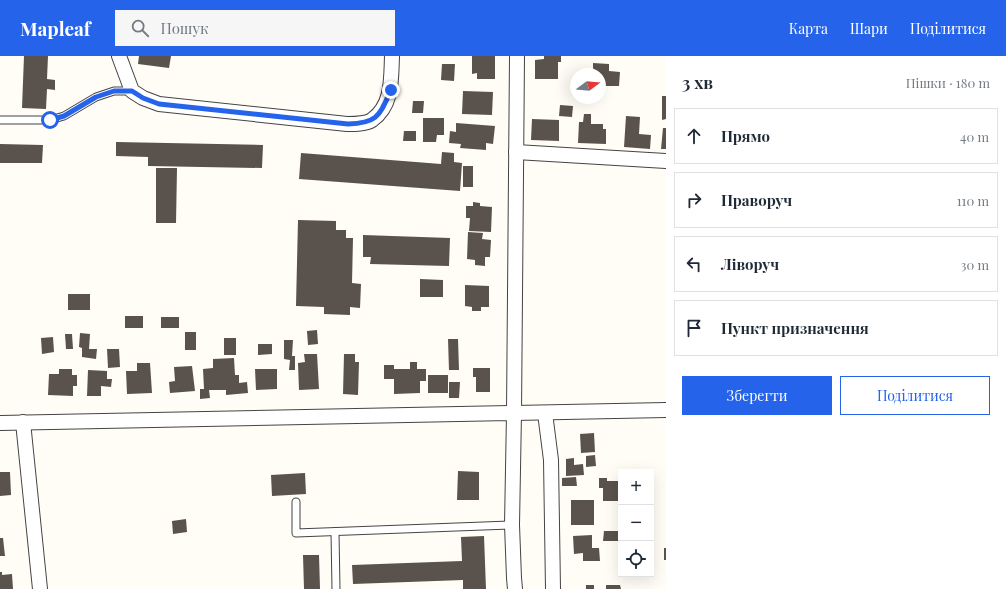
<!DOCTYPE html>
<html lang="uk">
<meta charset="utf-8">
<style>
:root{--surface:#fff;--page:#f6f6f7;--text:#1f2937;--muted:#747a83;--line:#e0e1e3;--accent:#2563eb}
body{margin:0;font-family:"Playfair Display",serif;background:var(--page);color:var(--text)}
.controls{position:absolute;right:12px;bottom:12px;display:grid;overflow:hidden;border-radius:0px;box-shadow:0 4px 16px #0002}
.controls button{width:36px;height:36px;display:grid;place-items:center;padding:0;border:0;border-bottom:1px solid var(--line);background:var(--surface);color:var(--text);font:20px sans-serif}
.compass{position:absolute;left:570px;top:12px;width:36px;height:36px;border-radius:50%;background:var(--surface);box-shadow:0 4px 16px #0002;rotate:74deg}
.stop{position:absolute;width:12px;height:12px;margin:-9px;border:3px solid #2563eb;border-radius:50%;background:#fff}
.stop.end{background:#2563eb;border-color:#fff;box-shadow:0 1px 4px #0008}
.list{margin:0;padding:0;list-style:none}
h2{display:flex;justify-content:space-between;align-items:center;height:52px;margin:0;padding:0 16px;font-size:17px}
h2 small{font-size:13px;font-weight:400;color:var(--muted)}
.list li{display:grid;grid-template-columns:26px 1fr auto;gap:12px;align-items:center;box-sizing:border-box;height:56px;margin:0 8px 8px;padding:0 8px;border:1px solid var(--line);border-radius:0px}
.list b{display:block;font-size:15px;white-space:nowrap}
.list em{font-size:13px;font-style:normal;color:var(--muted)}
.actions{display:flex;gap:8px;padding:12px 16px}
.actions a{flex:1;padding:9px 0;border:1px solid var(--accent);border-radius:0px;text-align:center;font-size:14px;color:var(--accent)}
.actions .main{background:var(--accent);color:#fff}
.icon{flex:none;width:22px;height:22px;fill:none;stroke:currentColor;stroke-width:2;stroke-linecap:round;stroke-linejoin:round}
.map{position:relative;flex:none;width:666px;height:533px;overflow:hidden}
header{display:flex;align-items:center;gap:24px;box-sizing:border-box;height:56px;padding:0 20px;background:var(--accent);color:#fff}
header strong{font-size:19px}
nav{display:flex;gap:22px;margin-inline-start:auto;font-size:14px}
.search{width:280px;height:36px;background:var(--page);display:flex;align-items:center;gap:10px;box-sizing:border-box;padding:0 14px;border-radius:0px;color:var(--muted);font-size:15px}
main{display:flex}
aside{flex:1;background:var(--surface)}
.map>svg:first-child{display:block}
.building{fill:#5a524d}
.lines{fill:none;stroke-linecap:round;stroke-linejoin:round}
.lane-casing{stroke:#444;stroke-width:9}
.street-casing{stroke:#444;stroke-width:16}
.lane{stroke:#fff;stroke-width:7}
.street{stroke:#fff;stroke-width:14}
.route{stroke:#2563eb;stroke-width:5}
</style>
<header>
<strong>Mapleaf</strong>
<div class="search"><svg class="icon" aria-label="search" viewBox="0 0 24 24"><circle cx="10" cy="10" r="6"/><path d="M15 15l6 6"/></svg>Пошук</div>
<nav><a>Карта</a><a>Шари</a><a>Поділитися</a></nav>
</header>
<main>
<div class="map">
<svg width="666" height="533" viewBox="0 0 666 533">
<rect width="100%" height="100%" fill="#fffdf5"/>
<g class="building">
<polygon points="24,0 48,0 47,23 55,24 55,34 47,33 46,53 22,52"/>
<polygon points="139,0 171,0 169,12 138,8"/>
<polygon points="472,0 495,0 495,23 477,23 477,17 472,18"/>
<polygon points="544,0 561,0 561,6 558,6 558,23 535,23 535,4 544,3"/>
<polygon points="593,7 609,8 609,15 620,16 619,30 600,30 600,18 593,18"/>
<polygon points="442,8 455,8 454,25 441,24"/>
<polygon points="463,35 493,36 492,59 462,58"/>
<polygon points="662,40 666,40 666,63 662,64"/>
<polygon points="413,45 424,45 423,57 412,57"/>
<polygon points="560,49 573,50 572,61 559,60"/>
<polygon points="584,58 591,58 591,68 603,68 603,73 606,73 606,88 578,87 579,66 583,66"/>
<polygon points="626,60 640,61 639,78 651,79 650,93 624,91"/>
<polygon points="423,62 444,62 444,79 437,79 436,86 423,86"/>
<polygon points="532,63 559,64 559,85 531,84"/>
<polygon points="456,67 495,70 493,88 486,87 486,94 460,92 461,88 449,87 450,75 456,76"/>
<polygon points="663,72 666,72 666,93 661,93"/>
<polygon points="404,75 416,75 416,85 403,85"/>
<polygon points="116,86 263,89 262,112 148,110 148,101 116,100"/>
<polygon points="0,88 43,89 42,107 0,107"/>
<polygon points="442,96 454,97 454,106 462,107 460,135 299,123 301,97 441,108"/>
<rect x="463" y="110" width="10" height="21"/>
<polygon points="156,112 177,112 176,167 156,167"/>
<polygon points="473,146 480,147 480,150 492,151 491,176 469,175 470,162 466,162 466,150 473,150"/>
<polygon points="298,164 336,165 336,174 346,174 346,182 353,182 352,227 361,228 360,252 350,251 350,259 324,258 324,251 296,250"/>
<polygon points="468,176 483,177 482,183 491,184 490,201 485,201 485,210 475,209 475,204 467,203"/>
<polygon points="363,179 450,182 449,210 370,208 371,201 363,201"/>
<polygon points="420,223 443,224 443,241 420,241"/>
<polygon points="465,229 489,230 489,251 481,251 481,255 472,255 472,251 465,250"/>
<rect x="68" y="238" width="22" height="16"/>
<rect x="125" y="260" width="18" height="12"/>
<rect x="161" y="261" width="18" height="11"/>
<polygon points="317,274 318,288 308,289 307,275"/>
<rect x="185" y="276" width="11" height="18"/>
<polygon points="80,277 90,278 89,293 97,293 96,303 82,301 82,292 79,291"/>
<polygon points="65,278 72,278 73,293 66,293"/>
<polygon points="53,281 54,296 42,298 41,282"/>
<rect x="224" y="282" width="12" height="17"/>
<polygon points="448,283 458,283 459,314 449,314"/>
<polygon points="284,284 293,284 292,300 295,300 295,314 289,314 290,304 284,303"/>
<polygon points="258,288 272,288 272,298 258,299"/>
<polygon points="107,293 119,293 120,311 108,312"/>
<polygon points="304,298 317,298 319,333 299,334 298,307 305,306"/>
<polygon points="344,298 355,298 355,306 359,306 358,339 343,338"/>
<polygon points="234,302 235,319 239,319 239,327 247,326 248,337 226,339 226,334 209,334 210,342 200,343 200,333 204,333 203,313 213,312 213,303"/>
<polygon points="410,306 417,306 417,313 426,313 426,325 420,325 420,337 394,338 394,323 384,323 384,309 394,309 394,313 410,313"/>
<polygon points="137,307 150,307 152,337 127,338 126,315 137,315"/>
<polygon points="192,310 195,335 170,337 169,326 175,325 174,311"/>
<polygon points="473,312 490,312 490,336 476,336 476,321 473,321"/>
<polygon points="59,313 72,313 72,319 77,319 77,330 73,330 73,340 48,339 49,318 59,318"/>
<polygon points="255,313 277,313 277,333 256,334"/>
<polygon points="88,314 107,315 107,323 112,323 111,331 101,330 101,340 87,340"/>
<rect x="428" y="319" width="20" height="18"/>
<polygon points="449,326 460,326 459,342 449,342"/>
<polygon points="594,377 595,396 581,397 580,378"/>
<polygon points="595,399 596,410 586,411 586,400"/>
<polygon points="574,402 574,409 583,408 584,419 566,420 566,403"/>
<polygon points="458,415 479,416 479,444 457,444"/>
<polygon points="0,416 10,416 11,439 0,440"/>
<polygon points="305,417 306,438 272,440 271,419"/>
<polygon points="576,421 577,430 562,430 562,422"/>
<polygon points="599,422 607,422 607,425 621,425 621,445 603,445 603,432 599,432"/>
<rect x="571" y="444" width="23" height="25"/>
<polygon points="618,452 621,453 621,467 618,466"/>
<polygon points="186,463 187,476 173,478 172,465"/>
<polygon points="604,475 621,475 621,485 603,485"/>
<polygon points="592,479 592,492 599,492 600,505 583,505 583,497 574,498 573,480"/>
<polygon points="484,480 486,533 463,533 463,524 353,528 352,509 462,505 461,481"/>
<polygon points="0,482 3,482 5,500 0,500"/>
<rect x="664" y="492" width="2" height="12"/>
<polygon points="303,499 319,499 320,533 304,533"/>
<polygon points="0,516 2,516 2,519 12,518 13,533 0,533"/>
<rect x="586" y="529" width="8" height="4"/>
<polygon points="606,529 620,529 621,533 606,533"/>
</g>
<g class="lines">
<g class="lane-casing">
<g id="lane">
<polyline points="0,64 50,64 64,60 96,41 114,35 132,35"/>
<polyline points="296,446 296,477 512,469"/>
<polyline points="335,476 336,533"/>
</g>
</g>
<g class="street-casing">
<g id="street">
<path d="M119 0 132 35 143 42 159 48 347 68C355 68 366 68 372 64 393 49 391 23 392 0"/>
<polyline points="517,0 514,357 666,354"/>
<polyline points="516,96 666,105"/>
<polyline points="545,357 551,404 553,533"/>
<polyline points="23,366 40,533"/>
<polyline points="0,367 514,357 512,469 514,522 515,533"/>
</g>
</g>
<use href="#lane" class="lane"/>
<use href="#street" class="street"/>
</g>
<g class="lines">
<path class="route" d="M50 64 64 60 96 41 114 35H132L143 42 159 48 348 68C378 67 379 60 391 34"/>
</g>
</svg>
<div class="controls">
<button>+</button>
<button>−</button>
<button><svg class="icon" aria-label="locate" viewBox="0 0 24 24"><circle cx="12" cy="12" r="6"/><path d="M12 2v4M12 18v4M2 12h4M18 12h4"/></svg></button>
</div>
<svg class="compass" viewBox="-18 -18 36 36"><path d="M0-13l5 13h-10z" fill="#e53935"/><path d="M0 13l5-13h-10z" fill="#747a83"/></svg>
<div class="stop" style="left:50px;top:64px"></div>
<div class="stop end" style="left:391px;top:34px"></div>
</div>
<aside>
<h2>3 хв<small>Пішки · 180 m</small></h2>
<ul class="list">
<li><svg class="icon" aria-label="ahead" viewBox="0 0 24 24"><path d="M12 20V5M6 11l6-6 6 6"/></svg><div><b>Прямо</b></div><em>40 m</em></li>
<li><svg class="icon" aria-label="right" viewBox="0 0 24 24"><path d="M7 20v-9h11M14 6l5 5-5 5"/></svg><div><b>Праворуч</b></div><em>110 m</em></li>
<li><svg class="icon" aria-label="left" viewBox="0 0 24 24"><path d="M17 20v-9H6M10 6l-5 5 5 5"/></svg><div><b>Ліворуч</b></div><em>30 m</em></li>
<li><svg class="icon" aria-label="arrive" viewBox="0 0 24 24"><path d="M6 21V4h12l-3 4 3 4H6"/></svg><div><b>Пункт призначення</b></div></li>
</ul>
<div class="actions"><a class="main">Зберегти</a><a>Поділитися</a></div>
</aside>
</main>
